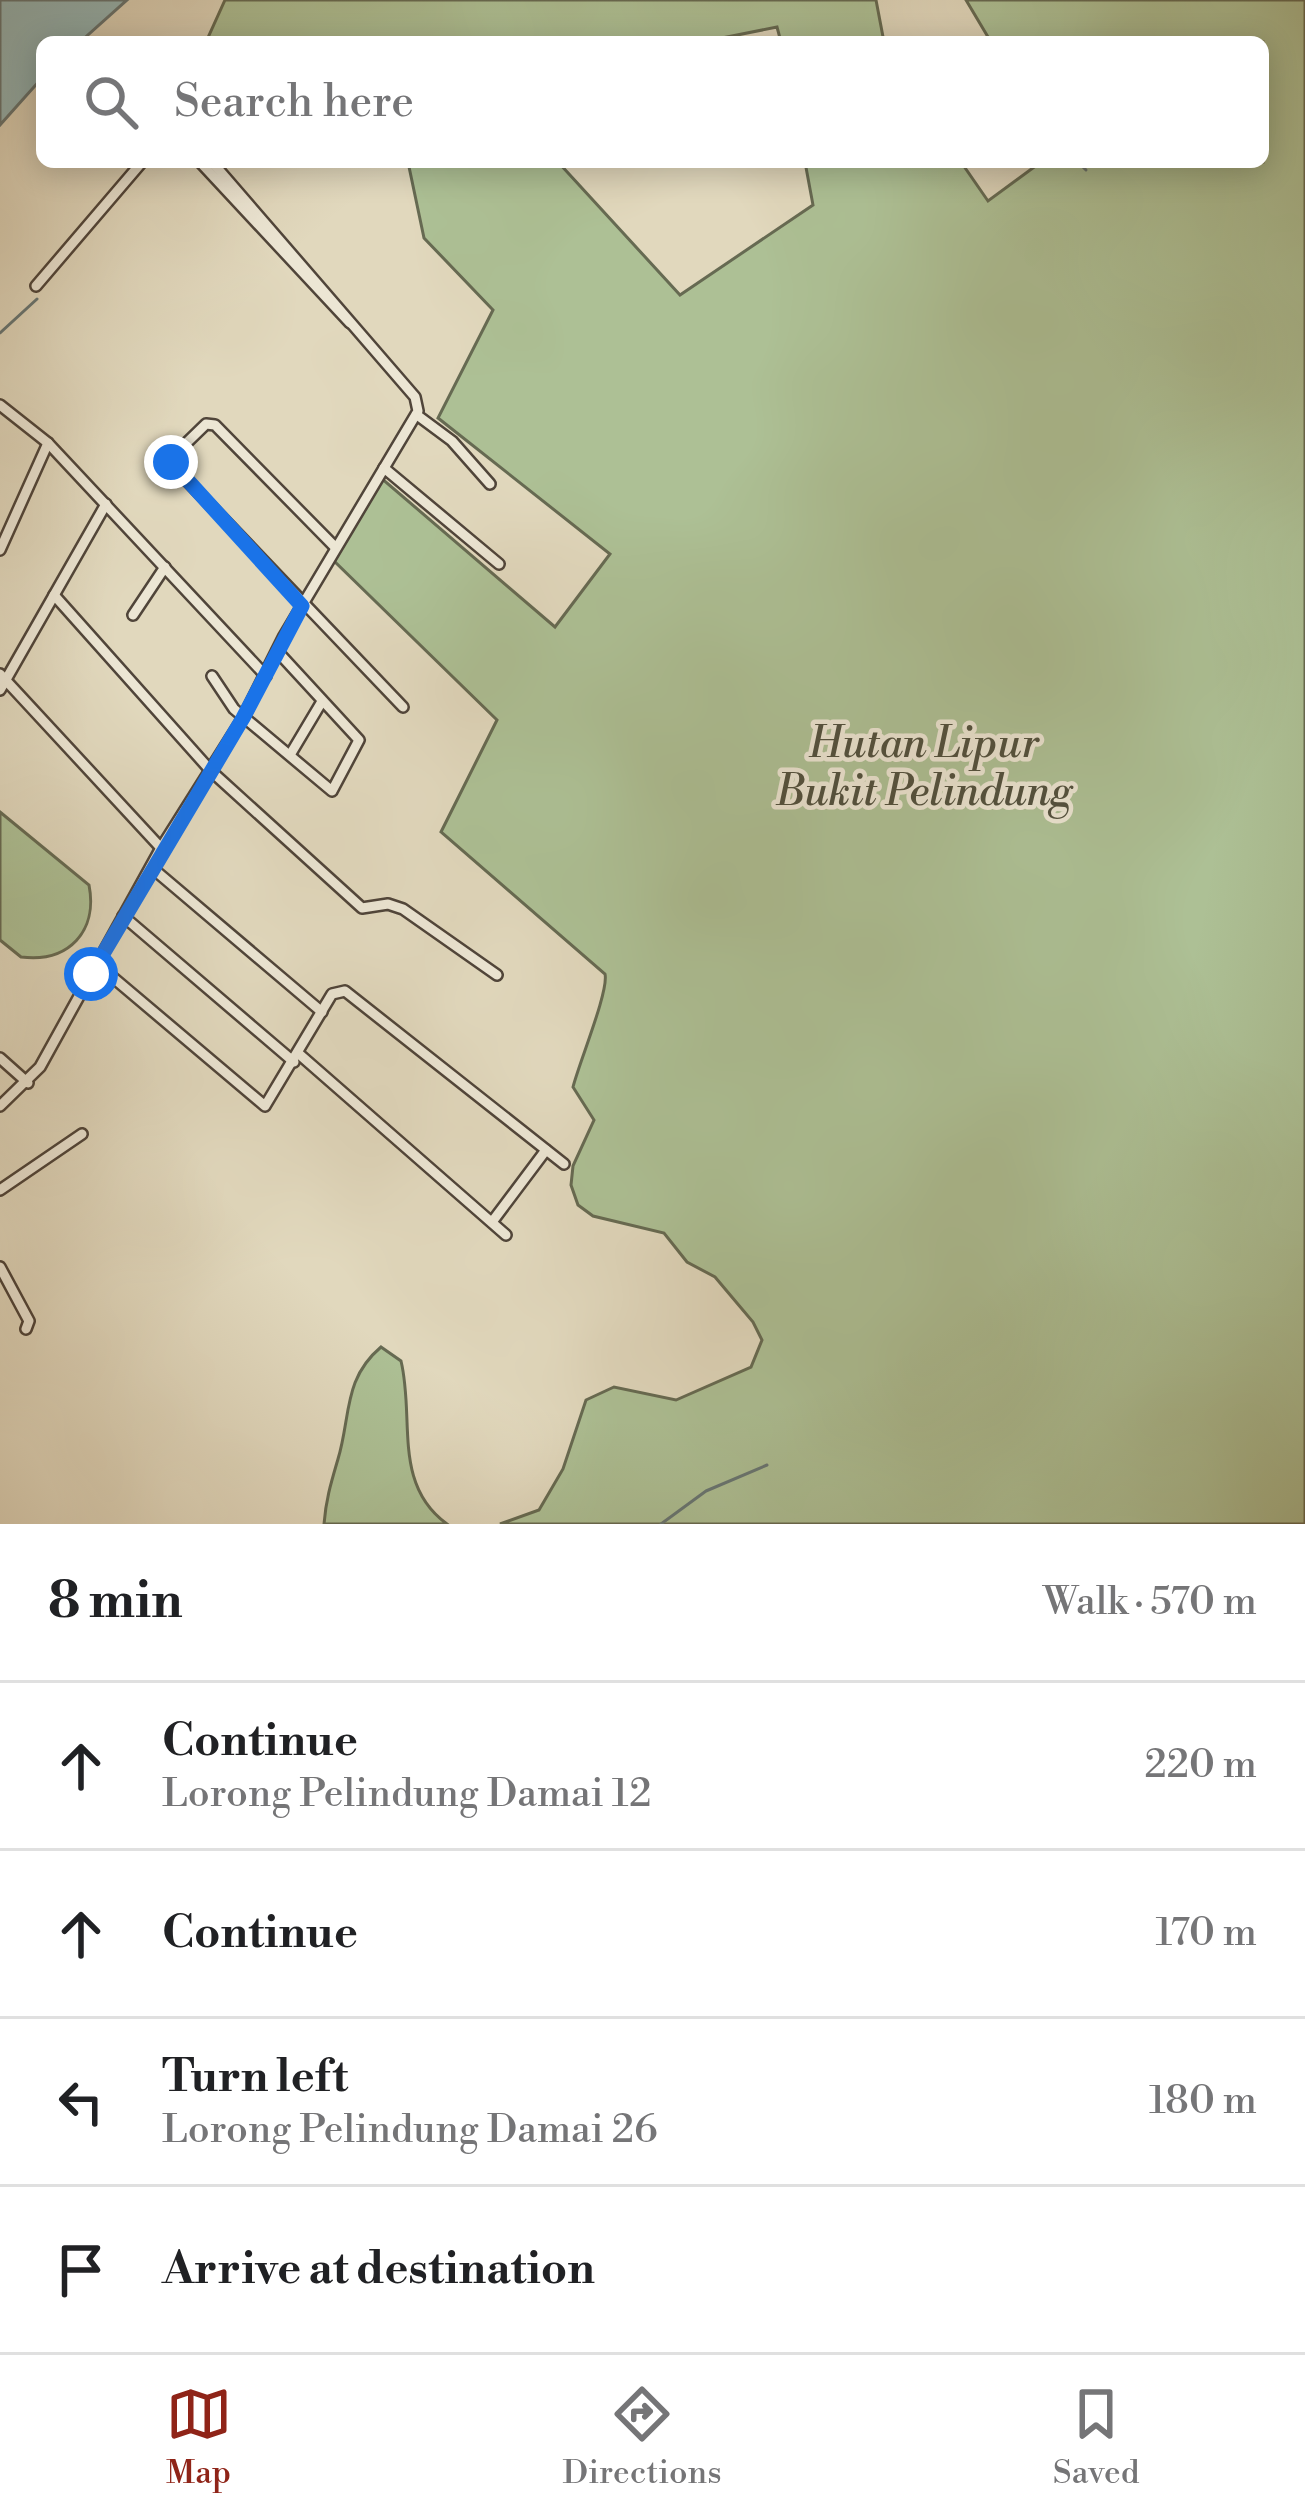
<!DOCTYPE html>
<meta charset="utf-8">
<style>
:root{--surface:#fff;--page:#f2f2f2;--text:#202124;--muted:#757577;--line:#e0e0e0;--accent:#8f2418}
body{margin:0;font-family:"Libre Bodoni",serif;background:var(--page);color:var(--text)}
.stop{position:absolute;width:36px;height:36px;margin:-27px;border:9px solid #1a73e8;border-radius:50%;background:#fff}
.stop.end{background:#1a73e8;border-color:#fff;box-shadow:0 3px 12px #0008}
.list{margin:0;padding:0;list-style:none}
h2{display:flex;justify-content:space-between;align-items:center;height:156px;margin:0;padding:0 48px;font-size:51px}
h2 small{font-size:39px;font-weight:400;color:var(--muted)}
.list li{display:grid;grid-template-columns:78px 1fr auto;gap:36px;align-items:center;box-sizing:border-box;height:168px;padding:0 48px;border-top:3px solid var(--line)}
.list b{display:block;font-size:45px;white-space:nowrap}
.list p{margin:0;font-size:39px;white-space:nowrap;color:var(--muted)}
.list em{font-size:39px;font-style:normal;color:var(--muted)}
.icon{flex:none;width:66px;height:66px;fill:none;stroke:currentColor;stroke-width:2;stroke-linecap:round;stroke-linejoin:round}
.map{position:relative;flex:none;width:1305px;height:1524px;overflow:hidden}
.search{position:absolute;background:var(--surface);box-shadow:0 6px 30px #0003;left:36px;right:36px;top:36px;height:132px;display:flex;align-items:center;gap:30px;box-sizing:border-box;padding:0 42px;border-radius:18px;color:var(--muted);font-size:45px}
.sheet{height:828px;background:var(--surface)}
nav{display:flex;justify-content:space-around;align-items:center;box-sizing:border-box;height:168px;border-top:3px solid var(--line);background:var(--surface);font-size:33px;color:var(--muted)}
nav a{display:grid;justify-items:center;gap:6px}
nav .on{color:var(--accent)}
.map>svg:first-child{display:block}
.green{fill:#adc095;stroke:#666a52;stroke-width:3}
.water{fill:#96b8b8;stroke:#677674;stroke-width:3}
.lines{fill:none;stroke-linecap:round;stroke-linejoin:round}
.stream{stroke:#677674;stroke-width:3}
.minor-casing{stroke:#50453a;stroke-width:14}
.minor{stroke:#ece6d4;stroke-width:9}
.route{stroke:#1a73e8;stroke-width:15}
.labels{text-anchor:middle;stroke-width:9;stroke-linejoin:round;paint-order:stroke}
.park-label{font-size:42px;font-style:italic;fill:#51503e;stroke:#ece6d4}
</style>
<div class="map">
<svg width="1305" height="1524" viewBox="0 0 1305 1524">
<rect width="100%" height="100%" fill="#e1d8bd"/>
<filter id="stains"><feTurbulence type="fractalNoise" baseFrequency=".00167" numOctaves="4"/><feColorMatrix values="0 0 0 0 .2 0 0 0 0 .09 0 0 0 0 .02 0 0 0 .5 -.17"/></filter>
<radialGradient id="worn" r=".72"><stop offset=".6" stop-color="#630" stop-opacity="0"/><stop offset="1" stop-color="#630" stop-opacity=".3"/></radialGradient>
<g class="green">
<polygon points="225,0 876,0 884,42 781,42 777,27 702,42 206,42"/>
<path d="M966 0H1305V1524H500L539 1510 563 1469 586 1400 614 1387 676 1400 751 1367 762 1340 753 1322 715 1277 687 1262 664 1233 593 1216 578 1205 571 1185 573 1166 594 1120 573 1087C579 1063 609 991 605 974L441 832 497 720 331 558 380 477 555 627 610 554 438 418 493 310 424 238 408 162H558L680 295 813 205 805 162H961L988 201 1041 162H1263V42H991Z"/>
<path d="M0 812 89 885C98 931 69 963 21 957L0 940Z"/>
<path d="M381 1347 401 1361C415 1418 392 1484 447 1524H324C326 1499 331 1483 338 1459 351 1416 343 1379 381 1347Z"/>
</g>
<polygon class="water" points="0,0 127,0 80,42 42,42 42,78 0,125"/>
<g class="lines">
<g class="stream">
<polyline points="1078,162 1086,170"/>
<polyline points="0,333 37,299"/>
<polyline points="661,1524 706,1491 767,1465"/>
</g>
<g class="minor-casing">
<g id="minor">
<polyline points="200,162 350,323"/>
<polyline points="36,286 142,162"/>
<polyline points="0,405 48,443 266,676"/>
<polyline points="417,415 452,441 490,484"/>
<polyline points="384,468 499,564"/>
<polyline points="335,547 215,425 206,424 172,457 172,465 403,707"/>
<polyline points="0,550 48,443"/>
<polyline points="54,595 211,771 362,908 388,904 403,909 497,975"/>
<polyline points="133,615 165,567"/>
<polyline points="0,674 161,848"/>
<polyline points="212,676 234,709 332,791 359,740 277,651"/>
<polyline points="0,690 106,504"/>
<polyline points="290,755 321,703"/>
<polyline points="151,867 322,1012"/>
<polyline points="123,916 294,1062"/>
<polyline points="97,964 265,1106 332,994 345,991 564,1164"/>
<polyline points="299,1054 506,1235"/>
<polyline points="0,1058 28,1083"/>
<polyline points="0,1106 40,1067 161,848 243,718 284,636 418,411 415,397 212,162"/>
<polyline points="0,1190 82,1134"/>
<polyline points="492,1222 546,1150"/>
<polyline points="0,1267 29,1321 26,1329"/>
</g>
</g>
<use href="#minor" class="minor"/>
</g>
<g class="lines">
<polyline class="route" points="91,974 243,718 302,606 171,462"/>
</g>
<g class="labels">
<g class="park-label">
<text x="924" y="757">Hutan Lipur<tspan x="924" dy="48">Bukit Pelindung</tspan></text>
</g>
</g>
<rect width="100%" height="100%" filter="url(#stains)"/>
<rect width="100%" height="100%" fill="url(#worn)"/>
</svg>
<div class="stop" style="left:91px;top:974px"></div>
<div class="stop end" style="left:171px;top:462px"></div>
<div class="search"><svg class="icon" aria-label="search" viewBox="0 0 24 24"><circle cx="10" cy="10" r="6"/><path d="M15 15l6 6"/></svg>Search here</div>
</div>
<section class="sheet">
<h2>8 min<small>Walk · 570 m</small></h2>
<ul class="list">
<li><svg class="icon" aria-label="ahead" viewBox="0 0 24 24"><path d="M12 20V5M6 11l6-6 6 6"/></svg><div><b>Continue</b><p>Lorong Pelindung Damai 12</p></div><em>220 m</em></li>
<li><svg class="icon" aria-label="ahead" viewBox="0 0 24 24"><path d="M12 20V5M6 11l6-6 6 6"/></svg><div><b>Continue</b></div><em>170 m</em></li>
<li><svg class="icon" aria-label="left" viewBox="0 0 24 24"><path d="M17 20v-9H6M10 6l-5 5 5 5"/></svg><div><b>Turn left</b><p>Lorong Pelindung Damai 26</p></div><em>180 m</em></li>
<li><svg class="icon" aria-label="arrive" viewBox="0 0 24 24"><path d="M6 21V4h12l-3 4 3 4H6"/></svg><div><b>Arrive at destination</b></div></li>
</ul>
</section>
<nav>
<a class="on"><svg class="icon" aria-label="map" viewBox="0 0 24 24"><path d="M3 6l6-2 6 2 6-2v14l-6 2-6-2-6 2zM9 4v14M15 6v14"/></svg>Map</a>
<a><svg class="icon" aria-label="directions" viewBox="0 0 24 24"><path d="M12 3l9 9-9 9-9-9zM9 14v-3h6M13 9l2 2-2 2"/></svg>Directions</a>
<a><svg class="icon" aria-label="saved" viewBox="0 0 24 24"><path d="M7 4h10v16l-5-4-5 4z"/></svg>Saved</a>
</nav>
